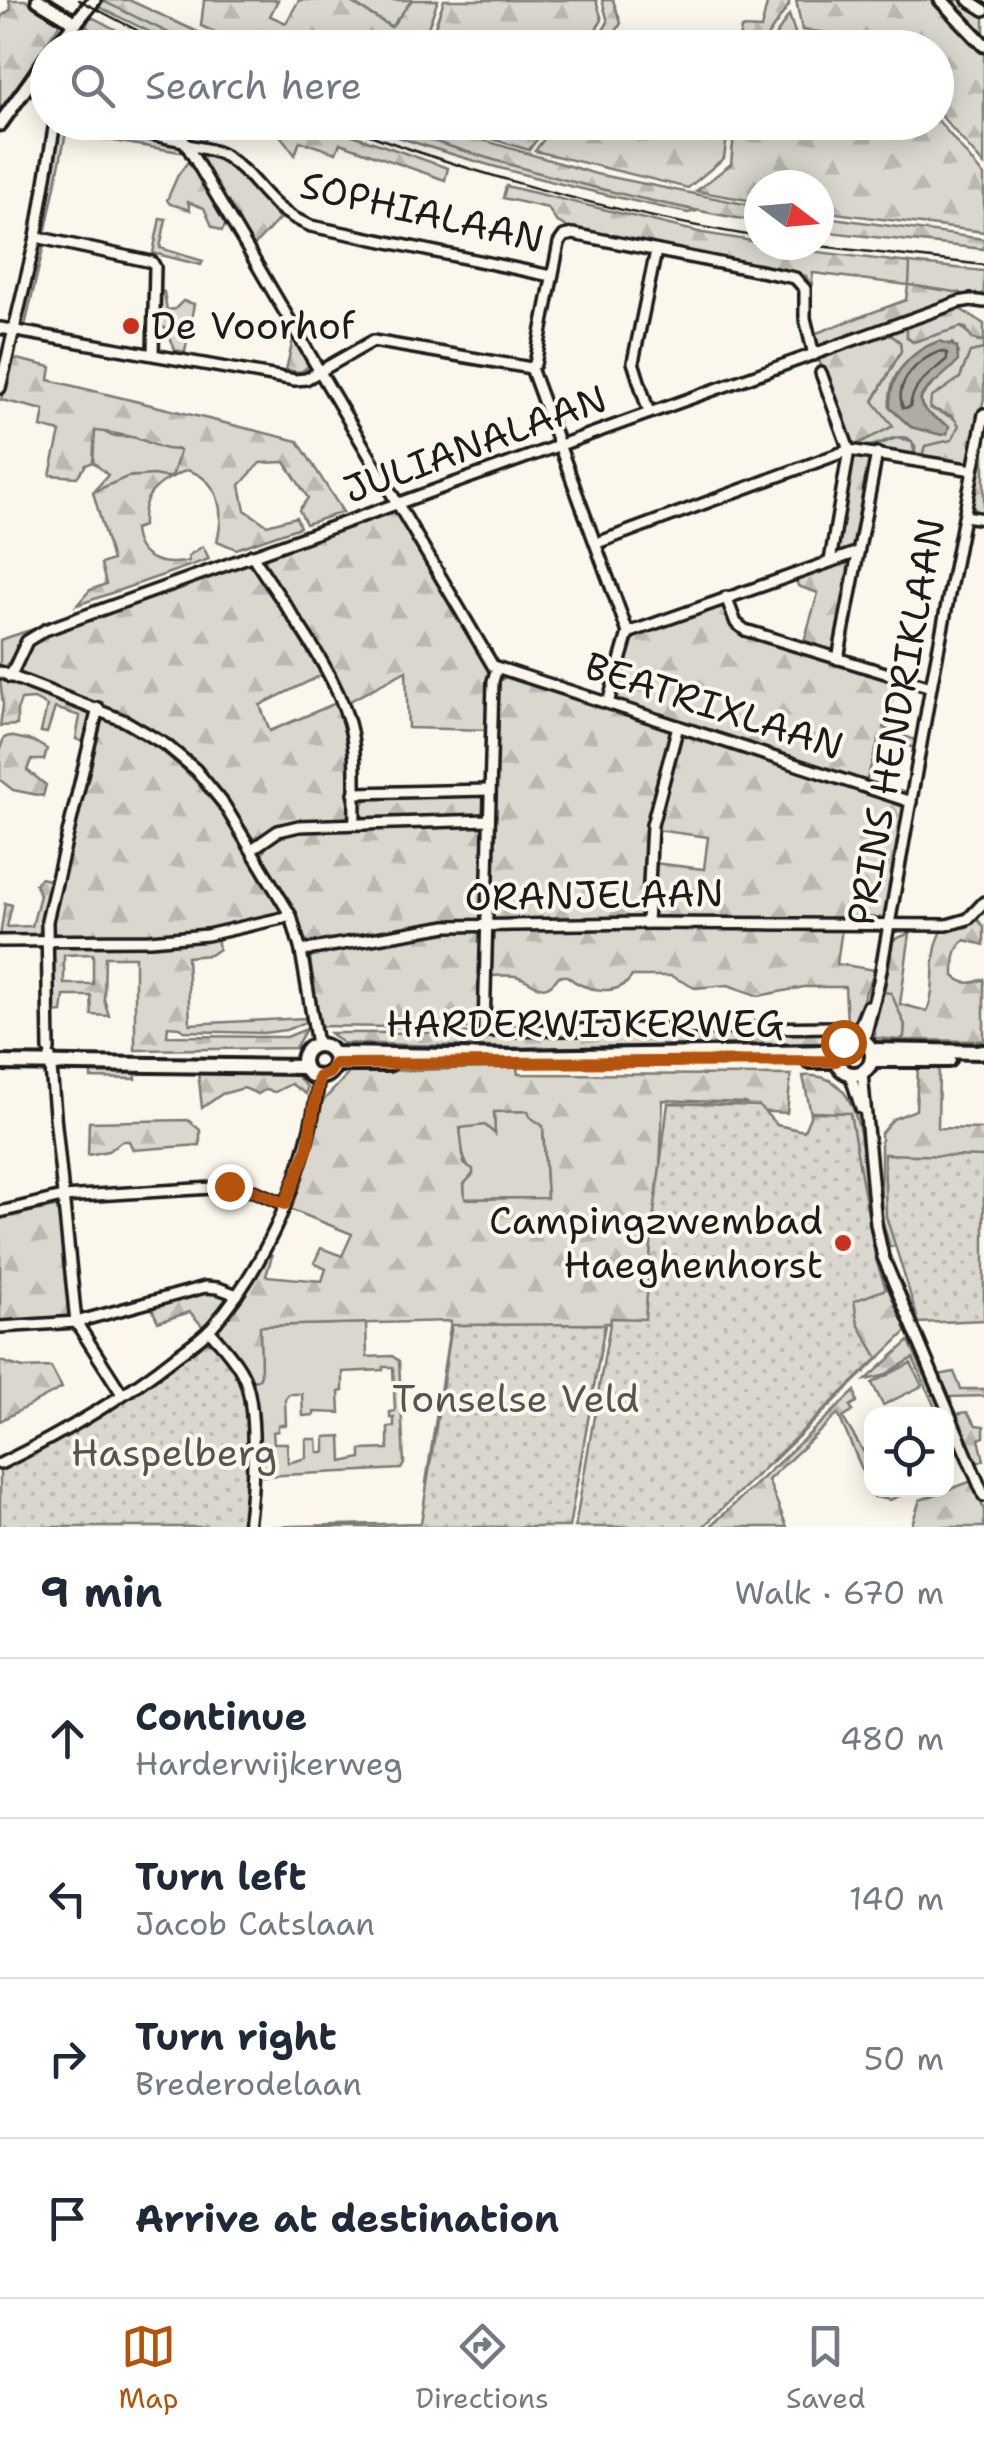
<!DOCTYPE html>
<meta charset="utf-8">
<style>
:root{--surface:#fff;--page:#f2f2f3;--text:#1f2937;--muted:#747a83;--line:#e0e1e3;--accent:#b45309}
body{margin:0;font-family:"Shantell Sans",sans-serif;background:var(--page);color:var(--text)}
.controls{position:absolute;right:30px;bottom:30px;display:grid;overflow:hidden;border-radius:20px;box-shadow:0 5px 25px #0003}
.controls button{width:90px;height:90px;display:grid;place-items:center;padding:0;border:0;border-bottom:2px solid var(--line);background:var(--surface);color:var(--text);font:50px sans-serif}
.compass{position:absolute;left:744px;top:170px;width:90px;height:90px;border-radius:50%;background:var(--surface);box-shadow:0 5px 25px #0003;rotate:106deg}
.stop{position:absolute;width:30px;height:30px;margin:-22px;border:8px solid #b45309;border-radius:50%;background:#fff}
.stop.end{background:#b45309;border-color:#fff;box-shadow:0 2px 10px #0008}
.list{margin:0;padding:0;list-style:none}
h2{display:flex;justify-content:space-between;align-items:center;height:130px;margin:0;padding:0 40px;font-size:42px}
h2 small{font-size:32px;font-weight:400;color:var(--muted)}
.list li{display:grid;grid-template-columns:65px 1fr auto;gap:30px;align-items:center;box-sizing:border-box;height:160px;padding:0 40px;border-top:2px solid var(--line)}
.list b{display:block;font-size:38px;white-space:nowrap}
.list p{margin:0;font-size:32px;white-space:nowrap;color:var(--muted)}
.list em{font-size:32px;font-style:normal;color:var(--muted)}
.icon{flex:none;width:55px;height:55px;fill:none;stroke:currentColor;stroke-width:2;stroke-linecap:round;stroke-linejoin:round}
.map{position:relative;flex:none;width:984px;height:1527px;overflow:hidden}
.search{position:absolute;background:var(--surface);box-shadow:0 5px 25px #0003;left:30px;right:30px;top:30px;height:110px;display:flex;align-items:center;gap:25px;box-sizing:border-box;padding:0 35px;border-radius:55px;color:var(--muted);font-size:38px}
.sheet{height:770px;background:var(--surface)}
nav{display:flex;justify-content:space-around;align-items:center;box-sizing:border-box;height:140px;border-top:2px solid var(--line);background:var(--surface);font-size:28px;color:var(--muted)}
nav a{display:grid;justify-items:center;gap:5px}
nav .on{color:var(--accent)}
.map>svg:first-child{display:block}
.grass{fill:#dad7ce;stroke:#7b7a75;stroke-width:2.5;fill-rule:evenodd}
.forest{fill:url(#forest-firs);stroke:#7b7a75;stroke-width:2.5;fill-rule:evenodd}
.park{fill:url(#park-dots);stroke:#7b7a75;stroke-width:2.5}
.water{fill:#afaca5;stroke:#74726e;stroke-width:2.5}
.lines{fill:none;stroke-linecap:round;stroke-linejoin:round}
.shore{stroke:#575653;stroke-width:2.5}
.street-casing{stroke:#1c1c1c;stroke-width:16}
.secondary-casing{stroke:#1c1c1c;stroke-width:19}
.primary-casing{stroke:#1c1c1c;stroke-width:20}
.street{stroke:#fbf7ec;stroke-width:9}
.secondary{stroke:#fbf7ec;stroke-width:11}
.primary{stroke:#fbf7ec;stroke-width:12}
.rail{stroke:#1c1c1c;stroke-width:2.5}
.route{stroke:#b45309;stroke-width:12}
.poi-dot{fill:#c8321e;stroke:#fbf7ec;stroke-width:4}
.labels{text-anchor:middle;stroke-width:8;stroke-linejoin:round;paint-order:stroke}
.street-label{font-size:38px;fill:#1c1c1c;stroke:#fbf7ec}
.poi-label{font-size:38px;fill:#1c1c1c;stroke:#fbf7ec;text-anchor:start}
.park-label{font-size:38px;fill:#555451;stroke:#fbf7ec}
</style>
<div class="map">
<svg width="984" height="1527" viewBox="0 0 984 1527">
<defs>
<pattern id="forest-firs" width="22" height="20" patternUnits="userSpaceOnUse" patternTransform="scale(2.5)"><rect width="22" height="20" fill="#dad7ce"/><path d="M5 1l3.5 6h-7zM16 11l3.5 6h-7z" fill="#bab8b0"/></pattern>
<pattern id="park-dots" width="8" height="8" patternUnits="userSpaceOnUse" patternTransform="scale(2.5)"><rect width="8" height="8" fill="#dad7ce"/><path d="M2 2h.1M6 6h.1" fill="none" stroke="#bab8b0" stroke-width="1.8" stroke-linecap="round"/></pattern>
</defs>
<rect width="100%" height="100%" fill="#fbf7ec"/>
<filter id="ink" filterUnits="userSpaceOnUse"><feTurbulence type="fractalNoise" baseFrequency=".01" numOctaves="2"/><feDisplacementMap in="SourceGraphic" scale="20" xChannelSelector="R" yChannelSelector="G"/><feConvolveMatrix kernelMatrix="1 2 1 2 8 2 1 2 1" color-interpolation-filters="sRGB"/></filter>
<g filter="url(#ink)">
<g class="grass">
<polygon points="101,0 198,47 181,47 97,6"/>
<polygon points="347,0 412,0 392,27"/>
<polygon points="90,16 139,42 136,47 127,47 86,27"/>
<polygon points="60,123 180,144 186,153 66,133 45,234 39,225"/>
<polygon points="178,123 206,123 204,145 190,142"/>
<path d="M359 123H383L524 167 697 211 688 213C577 189 466 163 359 123Z"/>
<polygon points="45,241 25,326 19,322 36,245"/>
<polygon points="910,263 984,271 984,292 981,296 962,296 960,293 908,285"/>
<polygon points="158,290 164,292 167,310 175,309 183,301 194,304 185,352 175,350 167,330 157,322"/>
<path d="M907 326V338L913 342 961 327 978 342 984 341V349L970 352 960 378 934 410 956 419 959 425 952 440 925 446 922 457 915 456V446L908 438C886 434 880 450 854 446L893 426 873 402 901 351 900 342 888 333ZM952 343 959 353C950 373 933 380 921 398L922 411 944 423 942 435 911 427 890 408C888 362 916 355 952 343Z"/>
<polygon points="100,430 112,436 133,437 180,451 172,477 132,476 93,492 108,475 93,462 94,431"/>
<polygon points="884,992 891,992 905,1025 904,1037 900,1040 875,1038 875,1025"/>
<path d="M494 1111H528L543 1125 547 1198 464 1199V1184L473 1174C462 1162 463 1148 459 1133L463 1125H485L495 1133Z"/>
<path d="M366 1323 367 1357 392 1356 399 1361 404 1464 401 1469 263 1476 256 1463 251 1382 259 1379 261 1374 259 1326ZM383 1367H393L395 1411 390 1412V1418H394V1427H388V1449L361 1450V1458L342 1462 341 1436 325 1437V1452H318L317 1439H306V1458L288 1463 287 1443H274L273 1432 278 1431V1425H286L285 1399 289 1394H302L303 1416 314 1415V1412L340 1413 339 1392 343 1391V1372L383 1370Z"/>
<polygon points="911,1363 922,1386 883,1405 872,1383"/>
</g>
<g class="forest">
<polygon points="9,0 25,0 60,23 0,112 0,29 2,16 11,9"/>
<polygon points="101,0 129,0 230,47 198,47"/>
<polygon points="204,0 278,0 270,16 286,23 299,0 347,0 391,27 412,0 438,0 421,47 248,47 201,26"/>
<polygon points="444,0 596,0 602,20 585,47 428,47"/>
<polygon points="602,0 613,0 621,23 607,47 593,47 608,22"/>
<polygon points="768,0 789,1 789,5 760,47 738,47 741,28 761,29"/>
<polygon points="796,0 937,0 984,51 984,165 937,111 936,48 869,47 857,36 802,30"/>
<polygon points="947,0 963,0 984,14 984,39"/>
<polygon points="789,15 796,36 855,42 860,47 768,47"/>
<polygon points="83,32 113,47 66,47"/>
<polygon points="937,119 984,176 984,232 819,211 819,185 759,185 759,202 696,191 731,164 735,123 936,122"/>
<polygon points="264,123 318,123 448,168 445,180 340,143 336,153 300,141 295,155 273,126"/>
<path d="M380 123H426L596 174 759 207V222C631 200 502 166 380 123Z"/>
<polygon points="439,123 549,122 549,123 529,150"/>
<polygon points="556,123 556,122 729,123 724,158 688,188 535,151"/>
<path d="M199 150C236 160 253 192 279 219L252 248 196 152Z"/>
<polygon points="190,159 227,222 222,231 212,226 204,208 188,202 190,210 170,204 167,200 178,175"/>
<polygon points="506,186 703,233 759,242 759,245 910,263 909,285 961,293 962,296 816,349 811,335 906,300 908,285 813,273 811,289 806,276 800,274 572,230 556,221 548,208 503,198"/>
<polygon points="819,216 984,239 984,249 819,231"/>
<polygon points="160,218 166,219 160,248 203,261 201,265 153,253"/>
<polygon points="960,309 984,324 984,341 972,339 966,328 961,327 913,342 907,337 907,326"/>
<polygon points="888,333 900,342 901,351 873,401 893,426 854,446 818,358"/>
<polygon points="294,335 311,364 301,372 286,370"/>
<polygon points="984,349 984,398 969,465 922,457 925,446 952,440 959,425 952,416 930,408 931,398 960,378 970,352"/>
<path d="M12 358 51 367 49 380 298 441 343 512 306 524 299 510 308 498 285 462 260 463 240 485 245 510 267 525 296 517 300 527 236 549 217 541C225 511 220 480 187 470L172 477 180 451 177 449C164 452 150 442 136 438 129 436 102 431 95 431L93 462 86 465 77 477 50 475 60 432 41 427 44 410 1 400Z"/>
<polygon points="896,438 912,441 915,456 871,448"/>
<polygon points="984,449 984,514 980,514 972,506"/>
<polygon points="854,454 871,457 872,462 855,549 837,553"/>
<path d="M153 475 170 478C149 490 142 501 143 526L134 529C136 560 163 567 189 561L188 556 203 546 209 559 77 605 90 590 106 584 101 564 112 560 93 492 127 477Z"/>
<polygon points="396,509 487,669 490,679 488,730 408,728 406,671 346,703 265,561 266,557"/>
<polygon points="854,558 836,650 833,654 803,645 818,593 798,586 796,578"/>
<path d="M246 564 256 569 322 675 260 705 270 731 336 703 350 754V815L339 821 294 824 259 841 253 838C237 815 222 790 202 770 154 718 85 698 19 677L16 672 26 648 40 636Z"/>
<polygon points="725,604 732,627 737,631 898,683 883,728 918,741 917,749 880,736 866,782 616,703 615,696 633,637"/>
<polygon points="61,620 22,642 5,669 0,666 0,640"/>
<polygon points="507,676 671,728 651,808 640,921 490,922 498,682"/>
<polygon points="0,679 95,712 87,744 76,739 80,716 55,708 47,733 41,732 47,706 34,699 21,700 17,711 17,725 0,726 3,705"/>
<path d="M103 716C198 760 231 822 282 909L278 916C204 933 132 937 56 936L52 927 54 914Z"/>
<polygon points="682,732 902,804 905,811 886,918 653,921 650,910 653,863 704,869 708,837 656,830 678,738"/>
<polygon points="9,736 33,741 47,749 44,760 31,760 27,770 46,785 43,796 13,790 0,780 0,749 4,738"/>
<polygon points="471,796 486,798 485,813 477,817 367,819 363,817 360,809 366,799"/>
<path d="M478 824 485 828 482 919 312 945 304 938 293 909 262 855C270 837 283 833 300 829Z"/>
<polygon points="40,878 54,881 43,930 36,936 0,937 5,903 12,905 7,927 32,926 40,895 35,884"/>
<path d="M978 920 984 927V945L965 940C953 949 954 962 954 976 964 985 972 984 984 979V1041L900 1040 904 1037 905 1025 891 993 884 992 893 940 910 933 900 1004 927 1011C938 984 928 957 942 931L967 927Z"/>
<path d="M820 926 842 928 837 964 875 970 852 1026 847 1024 845 987H804L759 996 728 985 695 988 671 976H632C619 998 584 991 567 976H559C541 1001 534 979 515 976 507 975 497 976 488 976L489 932 492 930Z"/>
<polygon points="463,929 473,929 481,934 479,1016 472,1028 320,1026 311,966 310,957 315,953"/>
<path d="M217 937 219 949 210 955 187 957 190 1024 305 1018 306 1022 286 1030 263 1033 184 1031 179 1027 168 1026 167 1036 287 1037 306 1029 295 1048 135 1050V957H105L104 999 109 1016 92 1015 91 996H64L62 1012 51 1013 54 946ZM93 954V984H64V955Z"/>
<polygon points="825,1032 824,1043 523,1048 342,1043 330,1033"/>
<polygon points="918,1066 939,1066 938,1128 984,1129 984,1160 906,1244 890,1247 881,1216 881,1133 893,1119 916,1110"/>
<path d="M517 1067 518 1074 791 1075 787 1113 754 1111 745 1103 663 1100 656 1261 649 1324 605 1323 577 1480 426 1483 451 1321 260 1326 261 1374 259 1379 251 1382 219 1335 217 1326 264 1252 272 1256 266 1276 322 1281 326 1269 314 1263 321 1248 342 1256 352 1234 287 1208 308 1161 322 1102 350 1072ZM528 1111 530 1117 543 1126 547 1198 465 1199 464 1184 473 1174V1169L464 1164 460 1128 485 1125 495 1134 494 1112Z"/>
<polygon points="136,1070 136,1079 91,1078 91,1071"/>
<polygon points="198,1071 297,1076 307,1087 306,1094 291,1084 275,1092 265,1090 258,1094 244,1088 222,1094 202,1108"/>
<path d="M803 1076C861 1070 861 1143 867 1184 871 1209 877 1236 877 1262L874 1261 811 1114Z"/>
<polygon points="188,1120 200,1130 200,1145 133,1150 129,1141 122,1141 108,1151 88,1155 89,1122"/>
<polygon points="55,1207 59,1208 69,1318 0,1325 0,1218"/>
<polygon points="886,1284 907,1331 772,1462 848,1298"/>
<polygon points="209,1290 221,1291 227,1300 204,1328 190,1312 158,1322 151,1306"/>
<polygon points="909,1341 941,1411 937,1412 913,1358 883,1376 866,1380"/>
<polygon points="0,1361 23,1368 51,1367 62,1388 0,1421"/>
<polygon points="954,1372 961,1389 984,1389 984,1396 949,1397 939,1375"/>
<polygon points="855,1391 857,1402 850,1406 853,1411 843,1418 871,1464 872,1490 889,1492 913,1490 890,1500 874,1497 838,1414 768,1480 787,1527 710,1527"/>
<polygon points="967,1412 976,1425 984,1426 984,1437 979,1439 984,1460 977,1463 956,1414"/>
<polygon points="972,1481 984,1510 984,1527 911,1527 920,1500"/>
</g>
<g class="park">
<polygon points="668,1103 759,1106 777,1125 804,1131 812,1112 850,1113 876,1260 886,1289 854,1301 858,1324 878,1358 703,1527 575,1527 611,1318 645,1319 653,1221"/>
<polygon points="884,1154 984,1157 984,1320 919,1323 886,1216"/>
<polygon points="605,1324 569,1527 255,1527 421,1523 452,1325"/>
<path d="M203 1341C264 1357 249 1480 242 1527H0V1471L119 1402Z"/>
</g>
<path class="water" d="M939 341 957 347 958 361C932 391 893 397 949 426L947 434 942 435 911 427 890 408C889 375 910 351 939 341Z"/>
<g class="lines">
<path class="shore" d="M941 351 947 353V359C930 375 913 382 910 407L903 408C893 383 918 359 941 351Z"/>
<g class="street-casing">
<g id="street">
<polyline points="968,0 984,10"/>
<polyline points="87,122 184,141"/>
<polyline points="173,122 493,666 911,802"/>
<path d="M187 145C200 148 213 149 225 156 261 179 263 207 311 226L551 276"/>
<polyline points="36,237 152,262 155,267 153,354"/>
<polyline points="0,328 295,380 306,379 373,341 531,368"/>
<polyline points="821,373 849,450 973,470"/>
<polyline points="0,388 36,237 55,122"/>
<polyline points="649,413 633,362 656,251"/>
<polyline points="965,516 984,519"/>
<polyline points="597,543 849,450"/>
<path d="M252 555C284 606 333 666 349 723 358 755 354 791 355 824"/>
<polyline points="830,561 849,450"/>
<polyline points="726,597 736,623 745,630 931,687"/>
<polyline points="628,633 858,552"/>
<polyline points="838,659 877,453"/>
<polyline points="497,668 493,681 484,1031 836,1027"/>
<polyline points="0,672 125,721 166,745 196,770 223,803 291,916 301,951 317,1044"/>
<polyline points="10,677 27,641 45,630 959,302 971,300 984,302"/>
<polyline points="608,703 628,633 531,368 535,364 559,243 564,236 573,234 795,278 805,289 805,318 814,355"/>
<polyline points="354,793 489,790"/>
<polyline points="252,849 278,831 299,826 488,820"/>
<polyline points="647,923 652,825 678,726"/>
<polyline points="0,941 150,940 207,935 291,916"/>
<polyline points="301,951 447,926 647,923 947,925 968,919 984,902"/>
<polyline points="855,1038 868,1006"/>
<polyline points="864,1041 879,981 931,687 984,414"/>
<polyline points="49,1050 47,921 98,708"/>
<polyline points="50,1057 55,1114"/>
<polyline points="862,1073 876,1224 883,1257 984,1496"/>
<polyline points="850,1074 861,1108"/>
<polyline points="55,1116 76,1322 122,1394"/>
<polyline points="0,1212 62,1197 229,1187 254,1191 285,1204"/>
<polyline points="0,1327 76,1322 205,1287 218,1288 237,1295"/>
<path d="M209 1330C221 1344 234 1357 242 1373 259 1404 253 1491 248 1527"/>
<path d="M0 1464C62 1434 122 1399 176 1356 188 1347 202 1338 212 1327 270 1261 309 1163 319 1077"/>
</g>
</g>
<g class="secondary-casing">
<g id="secondary">
<polyline points="38,0 76,23"/>
<polyline points="941,0 984,45"/>
<polyline points="55,48 94,0"/>
<polyline points="0,124 48,57"/>
</g>
</g>
<g class="primary-casing">
<g id="primary">
<circle cx="854" cy="1056" r="18"/>
<circle cx="319" cy="1061" r="16"/>
<polyline points="871,1050 984,1052"/>
<polyline points="334,1054 512,1057 836,1052"/>
<polyline points="872,1060 949,1060"/>
<polyline points="809,1061 836,1061"/>
<polyline points="0,1063 304,1067"/>
<polyline points="335,1064 389,1064"/>
</g>
</g>
<use href="#street" class="street"/>
<use href="#secondary" class="secondary"/>
<use href="#primary" class="primary"/>
<g class="rail">
<polyline points="79,0 171,48"/>
<path d="M335 122C473 175 614 213 759 237"/>
<polyline points="810,245 984,265"/>
</g>
</g>
</g>
<g class="lines" filter="url(#ink)">
<polyline class="route" points="229,1186 254,1191 285,1204 307,1150 319,1077 329,1073 335,1064 836,1061 836,1052 843,1042"/>
</g>
<g class="poi-dot">
<circle cx="131" cy="326" r="10"/>
<circle cx="843" cy="1243" r="10"/>
</g>
<g class="labels">
<g class="street-label">
<text transform="translate(422 212) rotate(13)" y="13">SOPHIALAAN</text>
<text transform="translate(475 444) rotate(-20)" y="13">JULIANALAAN</text>
<text transform="translate(714 706) rotate(18)" y="13">BEATRIXLAAN</text>
<text transform="translate(896 722) rotate(-80)" y="13">PRINS HENDRIKLAAN</text>
<text transform="translate(594 895) rotate(-1)" y="13">ORANJELAAN</text>
<text x="585" y="1037">HARDERWIJKERWEG</text>
</g>
<g class="poi-label">
<text x="151" y="339">De Voorhof</text>
<text x="823" y="1234" text-anchor="end">Campingzwembad<tspan x="823" dy="44">Haeghenhorst</tspan></text>
</g>
<g class="park-label">
<text x="516" y="1412">Tonselse Veld</text>
<text x="174" y="1466">Haspelberg</text>
</g>
</g>
</svg>
<div class="controls">
<button><svg class="icon" aria-label="locate" viewBox="0 0 24 24"><circle cx="12" cy="12" r="6"/><path d="M12 2v4M12 18v4M2 12h4M18 12h4"/></svg></button>
</div>
<svg class="compass" viewBox="-18 -18 36 36"><path d="M0-13l5 13h-10z" fill="#e53935"/><path d="M0 13l5-13h-10z" fill="#747a83"/></svg>
<div class="stop" style="left:843px;top:1042px"></div>
<div class="stop end" style="left:229px;top:1186px"></div>
<div class="search"><svg class="icon" aria-label="search" viewBox="0 0 24 24"><circle cx="10" cy="10" r="6"/><path d="M15 15l6 6"/></svg>Search here</div>
</div>
<section class="sheet">
<h2>9 min<small>Walk · 670 m</small></h2>
<ul class="list">
<li><svg class="icon" aria-label="ahead" viewBox="0 0 24 24"><path d="M12 20V5M6 11l6-6 6 6"/></svg><div><b>Continue</b><p>Harderwijkerweg</p></div><em>480 m</em></li>
<li><svg class="icon" aria-label="left" viewBox="0 0 24 24"><path d="M17 20v-9H6M10 6l-5 5 5 5"/></svg><div><b>Turn left</b><p>Jacob Catslaan</p></div><em>140 m</em></li>
<li><svg class="icon" aria-label="right" viewBox="0 0 24 24"><path d="M7 20v-9h11M14 6l5 5-5 5"/></svg><div><b>Turn right</b><p>Brederodelaan</p></div><em>50 m</em></li>
<li><svg class="icon" aria-label="arrive" viewBox="0 0 24 24"><path d="M6 21V4h12l-3 4 3 4H6"/></svg><div><b>Arrive at destination</b></div></li>
</ul>
</section>
<nav>
<a class="on"><svg class="icon" aria-label="map" viewBox="0 0 24 24"><path d="M3 6l6-2 6 2 6-2v14l-6 2-6-2-6 2zM9 4v14M15 6v14"/></svg>Map</a>
<a><svg class="icon" aria-label="directions" viewBox="0 0 24 24"><path d="M12 3l9 9-9 9-9-9zM9 14v-3h6M13 9l2 2-2 2"/></svg>Directions</a>
<a><svg class="icon" aria-label="saved" viewBox="0 0 24 24"><path d="M7 4h10v16l-5-4-5 4z"/></svg>Saved</a>
</nav>
